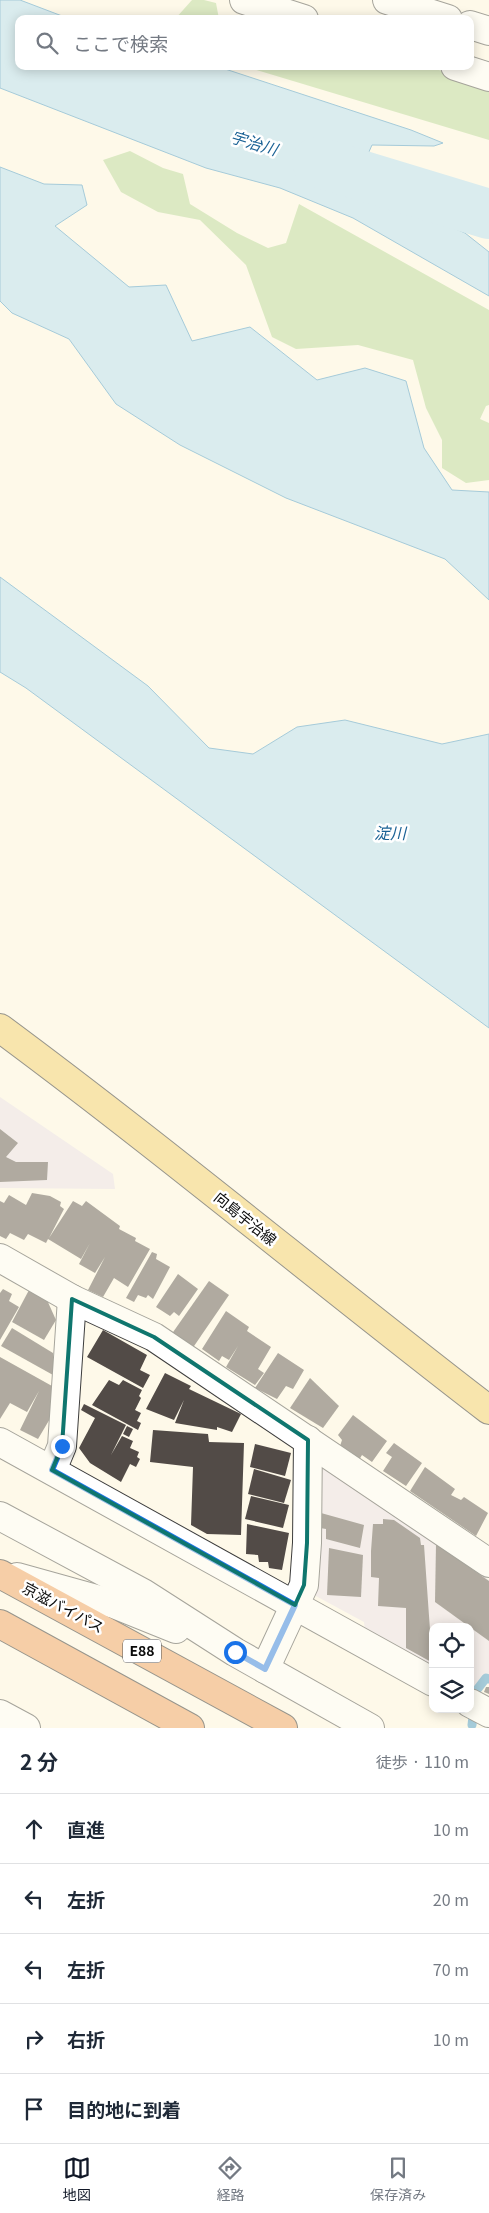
<!DOCTYPE html>
<html lang="ja">
<meta charset="utf-8">
<style>
:root{--surface:#fff;--page:#f6f6f7;--text:#1f2937;--muted:#747a83;--line:#e0e1e3;--accent:#111827}
body{margin:0;font-family:Georgia,"Noto Sans JP",serif;background:var(--page);color:var(--text)}
.controls{position:absolute;right:15px;bottom:15px;display:grid;overflow:hidden;border-radius:10px;box-shadow:0 2px 12px #0003}
.controls button{width:45px;height:45px;display:grid;place-items:center;padding:0;border:0;border-bottom:1px solid var(--line);background:var(--surface);color:var(--text);font:25px sans-serif}
.stop{position:absolute;width:15px;height:15px;margin:-11px;border:4px solid #1a73e8;border-radius:50%;background:#fff}
.stop.end{background:#1a73e8;border-color:#fff;box-shadow:0 1px 5px #0008}
.list{margin:0;padding:0;list-style:none}
h2{display:flex;justify-content:space-between;align-items:center;height:65px;margin:0;padding:0 20px;font-size:21px}
h2 small{font-size:16px;font-weight:400;color:var(--muted)}
.list li{display:grid;grid-template-columns:32px 1fr auto;gap:15px;align-items:center;box-sizing:border-box;height:70px;padding:0 20px;border-top:1px solid var(--line)}
.list b{display:block;font-size:19px;white-space:nowrap}
.list em{font-size:16px;font-style:normal;color:var(--muted)}
.icon{flex:none;width:28px;height:28px;fill:none;stroke:currentColor;stroke-width:2;stroke-linecap:round;stroke-linejoin:round}
.map{position:relative;flex:none;width:489px;height:1728px;overflow:hidden}
.search{position:absolute;background:var(--surface);box-shadow:0 2px 12px #0003;left:15px;right:15px;top:15px;height:55px;display:flex;align-items:center;gap:12px;box-sizing:border-box;padding:0 18px;border-radius:10px;color:var(--muted);font-size:19px}
.sheet{height:415px;background:var(--surface)}
nav{display:flex;justify-content:space-around;align-items:center;box-sizing:border-box;height:70px;border-top:1px solid var(--line);background:var(--surface);font-size:14px;color:var(--muted)}
nav a{display:grid;justify-items:center;gap:2px}
nav .on{color:var(--accent)}
.map>svg:first-child{display:block}
.industrial{fill:#e8dee9}
.forest{fill:#b4d695}
.water{fill:#b0dbf3;stroke:#3b92c6}
.lines{fill:none;stroke-linecap:round;stroke-linejoin:round}
.stream{stroke:#3b92c6;stroke-width:9}
.river{stroke:#b0dbf3;stroke-width:50}
.building{fill:#524b47}
.minor-casing{stroke:#3d3d3d;stroke-width:30}
.major-casing{stroke:#1b1b1b;stroke-width:30}
.highway-casing{stroke:#1b1b1b;stroke-width:30}
.minor{stroke:#fff;stroke-width:28}
.major{stroke:#f2cc65;stroke-width:28}
.highway{stroke:#ed9957;stroke-width:28}
.route{stroke:#1a73e8;stroke-width:6}
.marked{fill:none;stroke:#0f766e;stroke-width:4;stroke-linejoin:round}
.labels{text-anchor:middle;stroke-width:5;stroke-linejoin:round;paint-order:stroke}
.shield{fill:#fff;stroke:#545454;stroke-width:1}
.shield-label{font-size:14px;font-weight:bold;fill:#0a0a0a}
.street-label{font-size:15px;fill:#0a0a0a;stroke:#fff}
.water-label{font-size:16px;font-style:italic;fill:#1b6295;stroke:#fff}
</style>
<div class="map">
<svg width="489" height="1728" viewBox="0 0 489 1728">
<rect width="100%" height="100%" fill="#fef9e9"/>
<g class="industrial">
<polygon points="0,1097 113,1174 115,1189 0,1188"/>
<polygon points="322,1467 489,1580 489,1679 486,1678 476,1691 470,1688 470,1627 433,1627 433,1668 365,1633 364,1622 314,1595"/>
</g>
<g class="forest">
<polygon points="192,0 204,0 216,3 219,19 175,19"/>
<polygon points="243,66 428,66 489,88 489,140"/>
<polygon points="130,151 163,168 183,174 190,204 237,233 268,248 286,243 299,204 489,310 489,405 486,406 480,419 489,423 489,480 466,483 442,468 442,440 426,408 413,360 358,345 296,349 272,337 246,265 200,220 158,212 121,192 103,160"/>
</g>
<g class="water">
<polygon points="0,0 20,0 70,19 19,19 19,66 216,66 411,130 443,143 434,146 372,145 368,154 381,180 403,202 444,215 447,225 465,233 489,252 489,296 353,218 280,188 206,168 0,88"/>
<polygon points="0,167 44,184 82,185 87,205 55,226 129,287 166,285 192,341 250,327 317,380 365,368 406,381 424,448 452,490 489,492 489,600 445,559 286,498 180,445 116,404 69,339 12,313 0,301"/>
<polygon points="0,577 148,686 209,748 253,754 297,727 345,720 442,744 489,734 489,1028 26,688 0,672"/>
</g>
<g class="lines">
<polyline class="stream" points="472,1725 476,1691 486,1678 489,1679"/>
<polyline class="river" points="317,162 489,214"/>
</g>
<g class="building">
<polygon points="0,1129 18,1143 6,1157 16,1162 48,1162 47,1180 0,1182"/>
<polygon points="32,1193 50,1196 61,1202 60,1206 64,1209 49,1238 73,1201 82,1206 86,1201 120,1226 119,1229 136,1238 135,1241 150,1249 128,1287 114,1278 103,1297 88,1290 105,1257 95,1273 79,1264 90,1243 81,1259 48,1239 46,1243 28,1234 24,1240 10,1233 6,1239 0,1236 0,1201 4,1203 9,1195 26,1205"/>
<polygon points="152,1252 157,1254 156,1259 170,1267 153,1299 148,1295 146,1298 138,1295 134,1302 126,1298"/>
<polygon points="178,1274 198,1289 179,1316 174,1312 170,1316 156,1307"/>
<polygon points="209,1281 229,1295 192,1349 171,1335"/>
<polygon points="3,1289 12,1294 9,1301 19,1307 0,1340 0,1293"/>
<polygon points="29,1290 47,1300 56,1320 44,1340 12,1322"/>
<polygon points="226,1311 249,1327 247,1331 271,1347 258,1369 264,1373 255,1385 226,1367 238,1346 229,1360 222,1356 219,1361 202,1349"/>
<polygon points="12,1328 53,1353 53,1375 1,1346"/>
<polygon points="103,1330 147,1355 140,1370 150,1375 143,1388 87,1357"/>
<polygon points="278,1353 304,1370 293,1389 286,1386 277,1399 255,1388"/>
<polygon points="0,1357 52,1386 51,1417 38,1439 20,1430 39,1391 27,1412 10,1403 0,1419"/>
<polygon points="165,1373 191,1386 189,1389 241,1414 232,1432 217,1427 217,1430 175,1423 184,1400 174,1420 146,1409"/>
<polygon points="310,1378 339,1406 323,1428 290,1408"/>
<polygon points="109,1380 119,1385 123,1380 142,1390 139,1396 141,1398 135,1410 141,1413 137,1421 141,1423 138,1430 92,1405"/>
<polygon points="84,1404 126,1425 111,1455 122,1436 133,1441 130,1448 139,1452 137,1457 140,1459 136,1467 130,1464 121,1482 90,1463 79,1448 95,1418 81,1410"/>
<polygon points="353,1415 387,1441 372,1462 362,1455 359,1460 340,1446 342,1440 338,1435"/>
<polygon points="127,1426 133,1429 129,1437 123,1434"/>
<polygon points="153,1430 208,1434 209,1442 244,1443 241,1535 207,1534 191,1525 193,1467 150,1462"/>
<polygon points="394,1443 422,1463 406,1486 383,1471 392,1457 386,1453"/>
<polygon points="255,1444 291,1453 285,1476 250,1467"/>
<polygon points="425,1467 455,1489 451,1495 461,1500 464,1497 488,1513 476,1536 410,1491"/>
<polygon points="254,1469 291,1480 284,1503 248,1494"/>
<polygon points="251,1496 289,1505 283,1528 245,1519"/>
<polygon points="321,1513 364,1525 360,1548 326,1539 326,1529 320,1528"/>
<polygon points="383,1519 394,1520 420,1538 421,1545 424,1545 430,1630 433,1630 433,1663 406,1648 406,1608 378,1606 379,1578 371,1577 371,1551 373,1524 383,1524"/>
<polygon points="247,1524 289,1533 282,1570 269,1568 268,1562 259,1562 258,1555 246,1554"/>
<polygon points="436,1544 489,1581 489,1641 435,1602"/>
<polygon points="329,1548 363,1555 361,1597 327,1595"/>
<polygon points="486,1687 489,1687 489,1694 484,1692"/>
</g>
<g class="lines">
<g class="minor-casing">
<g id="minor">
<polyline points="244,0 304,19"/>
<polyline points="387,0 448,19"/>
<polyline points="470,25 489,31"/>
<polyline points="455,66 489,77"/>
<polyline points="0,1258 72,1299 154,1337 489,1563"/>
<polyline points="0,1442 433,1682"/>
<polyline points="52,1470 62,1446 72,1299"/>
<polyline points="0,1516 143,1593 235,1652 370,1728"/>
<polyline points="17,1577 114,1604 176,1629"/>
<polyline points="265,1669 304,1585 307,1543 308,1440"/>
<polyline points="470,1703 489,1713"/>
<polyline points="0,1714 26,1728"/>
</g>
</g>
<g class="major-casing">
<path id="major" d="M0 1028C166 1151 325 1284 489 1410"/>
</g>
<g class="highway-casing">
<g id="highway">
<polyline points="0,1574 283,1728"/>
<polyline points="0,1624 190,1728"/>
</g>
</g>
<use href="#minor" class="minor"/>
<use href="#major" class="major"/>
<use href="#highway" class="highway"/>
</g>
<g class="lines">
<polyline class="route" points="62,1446 52,1470 295,1605 265,1669 235,1652"/>
</g>
<path d="M0 0H489V1728H0ZM72 1299 154 1337 308 1440 307 1543 304 1585 295 1605 52 1470 62 1446Z" fill="#fef9e9" fill-opacity=".55" fill-rule="evenodd"/>
<path class="marked" d="M72 1299 154 1337 308 1440 307 1543 304 1585 295 1605 52 1470 62 1446Z"/>
<g class="labels">
<rect class="shield" x="123" y="1639.5" width="38" height="23" rx="4"/>
<g class="shield-label">
<text x="142" y="1656">E88</text>
</g>
<g class="street-label">
<text transform="translate(245 1219) rotate(39)" y="5">向島宇治線</text>
<text transform="translate(63 1608) rotate(28)" y="5">京滋バイパス</text>
</g>
<g class="water-label">
<text transform="translate(254 143) rotate(17)" y="6">宇治川</text>
<text x="390" y="839">淀川</text>
</g>
</g>
</svg>
<div class="controls">
<button><svg class="icon" aria-label="locate" viewBox="0 0 24 24"><circle cx="12" cy="12" r="6"/><path d="M12 2v4M12 18v4M2 12h4M18 12h4"/></svg></button>
<button><svg class="icon" aria-label="layers" viewBox="0 0 24 24"><path d="M12 4l9 5-9 5-9-5zM3 14l9 5 9-5"/></svg></button>
</div>
<div class="stop" style="left:235px;top:1652px"></div>
<div class="stop end" style="left:62px;top:1446px"></div>
<div class="search"><svg class="icon" aria-label="search" viewBox="0 0 24 24"><circle cx="10" cy="10" r="6"/><path d="M15 15l6 6"/></svg>ここで検索</div>
</div>
<section class="sheet">
<h2>2 分<small>徒歩 · 110 m</small></h2>
<ul class="list">
<li><svg class="icon" aria-label="ahead" viewBox="0 0 24 24"><path d="M12 20V5M6 11l6-6 6 6"/></svg><div><b>直進</b></div><em>10 m</em></li>
<li><svg class="icon" aria-label="left" viewBox="0 0 24 24"><path d="M17 20v-9H6M10 6l-5 5 5 5"/></svg><div><b>左折</b></div><em>20 m</em></li>
<li><svg class="icon" aria-label="left" viewBox="0 0 24 24"><path d="M17 20v-9H6M10 6l-5 5 5 5"/></svg><div><b>左折</b></div><em>70 m</em></li>
<li><svg class="icon" aria-label="right" viewBox="0 0 24 24"><path d="M7 20v-9h11M14 6l5 5-5 5"/></svg><div><b>右折</b></div><em>10 m</em></li>
<li><svg class="icon" aria-label="arrive" viewBox="0 0 24 24"><path d="M6 21V4h12l-3 4 3 4H6"/></svg><div><b>目的地に到着</b></div></li>
</ul>
</section>
<nav>
<a class="on"><svg class="icon" aria-label="map" viewBox="0 0 24 24"><path d="M3 6l6-2 6 2 6-2v14l-6 2-6-2-6 2zM9 4v14M15 6v14"/></svg>地図</a>
<a><svg class="icon" aria-label="directions" viewBox="0 0 24 24"><path d="M12 3l9 9-9 9-9-9zM9 14v-3h6M13 9l2 2-2 2"/></svg>経路</a>
<a><svg class="icon" aria-label="saved" viewBox="0 0 24 24"><path d="M7 4h10v16l-5-4-5 4z"/></svg>保存済み</a>
</nav>
